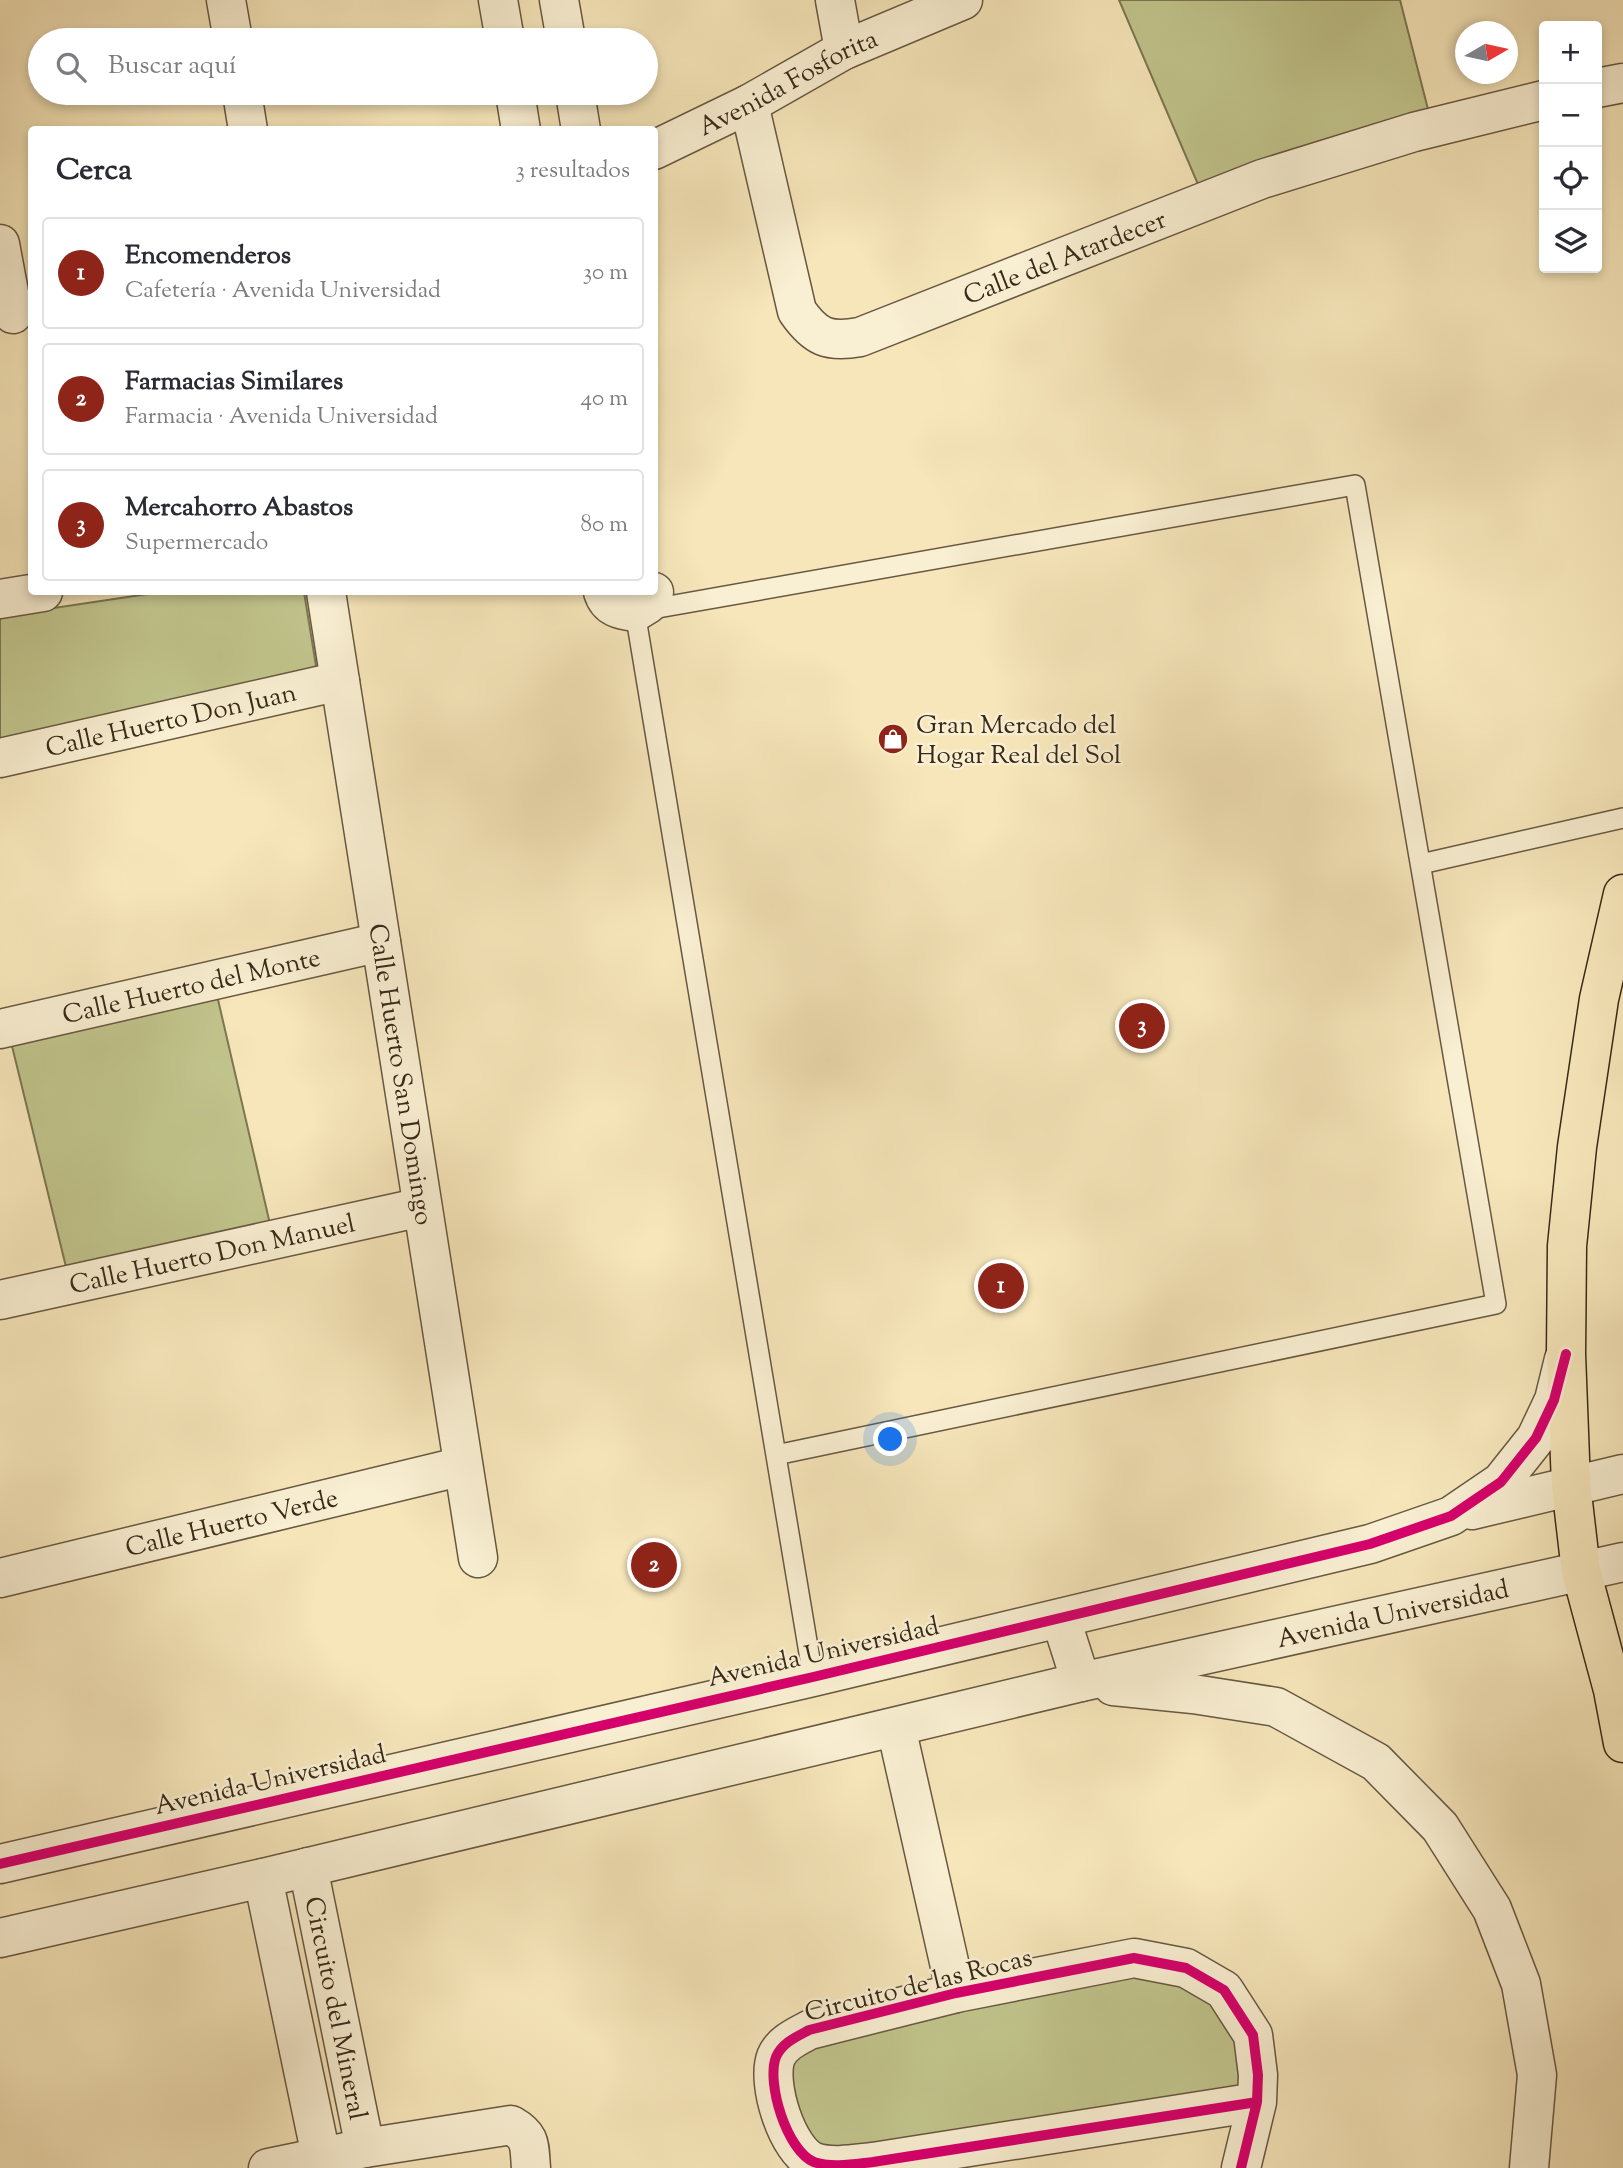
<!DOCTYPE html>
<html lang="es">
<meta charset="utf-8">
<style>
:root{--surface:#fff;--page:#f7f7f7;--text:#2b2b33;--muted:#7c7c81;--line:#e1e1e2;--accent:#8f2418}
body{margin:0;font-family:"Sorts Mill Goudy",serif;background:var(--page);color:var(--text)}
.controls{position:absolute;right:21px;top:21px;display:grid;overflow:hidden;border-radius:7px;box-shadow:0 4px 10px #0003}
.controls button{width:63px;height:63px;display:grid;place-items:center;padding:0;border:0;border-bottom:2px solid var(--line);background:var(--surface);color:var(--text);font:35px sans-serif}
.compass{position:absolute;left:1455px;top:21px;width:63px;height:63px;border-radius:50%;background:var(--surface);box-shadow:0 4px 10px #0003;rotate:81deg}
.you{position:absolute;left:891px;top:1440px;width:24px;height:24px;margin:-18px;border:5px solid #fff;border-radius:50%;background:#1a73e8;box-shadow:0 0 0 10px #1a73e833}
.badge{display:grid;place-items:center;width:46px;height:46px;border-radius:50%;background:var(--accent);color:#fff;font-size:23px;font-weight:700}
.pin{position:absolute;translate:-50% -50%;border:4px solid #fff;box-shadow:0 2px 7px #0006}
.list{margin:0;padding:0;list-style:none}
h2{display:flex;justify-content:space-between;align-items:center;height:91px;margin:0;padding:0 28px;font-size:30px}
h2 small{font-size:23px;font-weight:400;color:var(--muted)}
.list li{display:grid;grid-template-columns:46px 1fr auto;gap:21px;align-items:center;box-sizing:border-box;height:112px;margin:0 14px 14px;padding:0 14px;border:2px solid var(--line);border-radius:7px}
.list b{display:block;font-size:26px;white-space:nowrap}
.list p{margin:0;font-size:23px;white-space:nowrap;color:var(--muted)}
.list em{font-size:23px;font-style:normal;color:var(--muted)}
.icon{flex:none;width:38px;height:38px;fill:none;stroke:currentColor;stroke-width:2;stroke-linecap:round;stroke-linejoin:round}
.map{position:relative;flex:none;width:1623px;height:2168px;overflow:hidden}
.search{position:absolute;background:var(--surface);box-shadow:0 4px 10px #0003;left:28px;top:28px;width:630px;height:77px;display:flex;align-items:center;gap:18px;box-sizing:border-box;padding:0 24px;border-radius:38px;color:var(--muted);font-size:26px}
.panel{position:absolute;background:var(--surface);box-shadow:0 4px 10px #0003;left:28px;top:126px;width:630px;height:469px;border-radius:7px}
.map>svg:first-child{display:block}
.green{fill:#c1c48c;stroke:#7c7652;stroke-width:2}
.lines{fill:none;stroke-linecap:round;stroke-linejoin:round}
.service-casing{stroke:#685841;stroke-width:22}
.minor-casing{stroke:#685841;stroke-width:41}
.primary-casing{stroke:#382919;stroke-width:41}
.service{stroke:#f9efd2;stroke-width:19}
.minor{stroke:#f9efd2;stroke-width:38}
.primary{stroke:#f6e6ba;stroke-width:38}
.cycleway-casing{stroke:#f9efd2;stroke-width:15}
.cycleway{stroke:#d6006c;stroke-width:10}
.labels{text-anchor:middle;stroke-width:5;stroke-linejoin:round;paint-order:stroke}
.street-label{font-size:26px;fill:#382919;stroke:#f9efd2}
.poi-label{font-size:26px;fill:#382919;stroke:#f9efd2;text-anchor:start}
</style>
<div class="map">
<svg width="1623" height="2168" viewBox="0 0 1623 2168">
<rect width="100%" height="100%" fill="#f6e6ba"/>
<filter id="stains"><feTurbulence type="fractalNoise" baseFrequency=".00286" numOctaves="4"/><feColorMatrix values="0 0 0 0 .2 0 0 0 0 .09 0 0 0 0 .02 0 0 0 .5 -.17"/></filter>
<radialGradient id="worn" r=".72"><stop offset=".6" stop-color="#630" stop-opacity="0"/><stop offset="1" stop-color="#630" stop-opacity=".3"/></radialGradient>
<g class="green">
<polygon points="1119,0 1400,0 1429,113 1200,189"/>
<polygon points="161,592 304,592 318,678 0,745 0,616"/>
<polygon points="216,991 270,1224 67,1271 11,1042"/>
<polygon points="1133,1967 1215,1993 1247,2040 1245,2094 834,2160 807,2147 780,2090 792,2053"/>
</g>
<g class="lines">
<g class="service-casing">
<g id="service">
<polyline points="1421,864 1623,818"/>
<polyline points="776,1455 1496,1304 1355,485 635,612 813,1677"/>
</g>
</g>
<g class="minor-casing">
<g id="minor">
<polyline points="226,0 233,40"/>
<polyline points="498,0 505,40"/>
<polyline points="559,0 566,40"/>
<polyline points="835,0 844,50"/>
<polyline points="1597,88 1623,83"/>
<polyline points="242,93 248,130"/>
<polyline points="515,93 521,130"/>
<polyline points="575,93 581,130"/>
<path id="s1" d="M749 104 797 311C815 337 828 343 860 337L1262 179 1414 132 1544 100"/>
<path id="s2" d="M654 150 749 104 844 50 963 0"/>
<polyline points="0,244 13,314"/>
<path id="s3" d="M326 592 478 1558"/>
<path d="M603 592C608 608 620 610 635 612L648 604 654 592"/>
<polyline points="0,599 43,592"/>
<path id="s4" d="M0 758 340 681"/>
<path id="s5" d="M0 1029 381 942"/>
<path id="s6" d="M0 1300 422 1207"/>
<polyline points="1472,1510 1623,1474"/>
<path id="s7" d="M0 1578 463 1466"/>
<polyline points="1061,1619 1081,1682"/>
<polyline points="1113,1686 1193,1694 1276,1707 1376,1762 1440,1827 1492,1909 1521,1984 1537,2075 1529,2168"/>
<polyline points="896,1727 956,1993"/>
<polyline points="0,1864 813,1677 1370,1544 1451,1516 1501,1482 1536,1438 1554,1400 1564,1359"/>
<path id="s8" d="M308 1867 365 2148"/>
<polyline points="263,1878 321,2156"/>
<path id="s9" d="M0 1938 263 1878 1081 1682 1623 1562"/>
<path d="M268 2168 365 2148 511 2125C532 2137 529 2145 531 2168"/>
<path d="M1241 2168 1257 2102 1258 2075 1253 2035 1224 1990 1186 1968 1134 1958 956 1993 809 2030C796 2037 782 2043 776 2057 766 2083 787 2151 814 2162 832 2168 854 2164 873 2162L1257 2102"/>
</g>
</g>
<g class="primary-casing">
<polyline id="primary" points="1623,894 1599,999 1577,1147 1567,1246 1566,1354 1571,1485 1581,1571 1613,1690 1623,1743"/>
</g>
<use href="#service" class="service"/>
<use href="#minor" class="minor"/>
<use href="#primary" class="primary"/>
<g class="cycleway-casing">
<g id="cycleway">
<polyline points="0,1864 813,1677 1370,1544 1451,1516 1501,1482 1536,1438 1554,1400 1566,1354"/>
<path d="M1241 2168 1257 2102 1258 2075 1253 2035 1224 1990 1186 1968 1134 1958 956 1993 809 2030C796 2037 782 2043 776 2057 766 2083 787 2151 814 2162 832 2168 854 2164 873 2162L1257 2102"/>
</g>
</g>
<use href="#cycleway" class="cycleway"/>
</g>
<defs>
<g id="shop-disc" transform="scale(1.575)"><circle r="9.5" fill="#8f2418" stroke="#f9efd2"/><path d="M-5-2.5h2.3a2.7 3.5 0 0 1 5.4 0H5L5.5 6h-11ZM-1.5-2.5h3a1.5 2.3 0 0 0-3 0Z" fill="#fff"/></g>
</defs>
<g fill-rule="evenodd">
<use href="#shop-disc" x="893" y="739"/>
</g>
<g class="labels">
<g class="street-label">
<text dy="9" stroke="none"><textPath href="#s2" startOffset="150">Avenida Fosforita</textPath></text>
<text dy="9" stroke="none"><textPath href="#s1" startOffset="506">Calle del Atardecer</textPath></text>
<text dy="9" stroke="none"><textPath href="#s4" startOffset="175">Calle Huerto Don Juan</textPath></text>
<text dy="9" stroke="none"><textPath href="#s5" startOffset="196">Calle Huerto del Monte</textPath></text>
<text dy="9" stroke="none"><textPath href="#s3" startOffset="488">Calle Huerto San Domingo</textPath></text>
<text dy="9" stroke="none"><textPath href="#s6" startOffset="217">Calle Huerto Don Manuel</textPath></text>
<text dy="9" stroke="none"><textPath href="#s7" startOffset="238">Calle Huerto Verde</textPath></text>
<text dy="9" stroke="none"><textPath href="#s9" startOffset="1430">Avenida Universidad</textPath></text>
<text transform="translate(823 1651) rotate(-13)" y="9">Avenida Universidad</text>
<text transform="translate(270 1779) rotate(-13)" y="9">Avenida Universidad</text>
<text transform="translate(918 1984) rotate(-14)" y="9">Circuito de las Rocas</text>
<text dy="9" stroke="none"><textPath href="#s8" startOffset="144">Circuito del Mineral</textPath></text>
</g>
<g class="poi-label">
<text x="916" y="733">Gran Mercado del<tspan x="916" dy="30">Hogar Real del Sol</tspan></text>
</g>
</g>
<rect width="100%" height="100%" filter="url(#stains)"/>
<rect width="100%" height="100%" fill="url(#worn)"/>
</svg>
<div class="controls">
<button>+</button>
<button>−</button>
<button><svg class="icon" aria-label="locate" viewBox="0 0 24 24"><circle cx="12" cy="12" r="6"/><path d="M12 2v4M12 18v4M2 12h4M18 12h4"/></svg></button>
<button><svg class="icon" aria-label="layers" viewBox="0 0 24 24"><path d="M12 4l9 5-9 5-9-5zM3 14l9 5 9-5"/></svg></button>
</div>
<svg class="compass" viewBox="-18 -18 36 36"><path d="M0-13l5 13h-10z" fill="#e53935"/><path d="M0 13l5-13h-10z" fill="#7c7c81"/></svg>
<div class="you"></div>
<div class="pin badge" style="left:1001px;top:1286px">1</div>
<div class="pin badge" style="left:654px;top:1565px">2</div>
<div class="pin badge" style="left:1142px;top:1026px">3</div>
<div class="search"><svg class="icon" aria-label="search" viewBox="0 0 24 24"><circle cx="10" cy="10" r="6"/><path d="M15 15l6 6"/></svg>Buscar aquí</div>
<section class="panel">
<h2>Cerca<small>3 resultados</small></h2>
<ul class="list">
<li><span class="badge">1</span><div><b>Encomenderos</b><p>Cafetería · Avenida Universidad</p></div><em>30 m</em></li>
<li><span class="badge">2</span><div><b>Farmacias Similares</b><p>Farmacia · Avenida Universidad</p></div><em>40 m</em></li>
<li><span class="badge">3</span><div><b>Mercahorro Abastos</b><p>Supermercado</p></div><em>80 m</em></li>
</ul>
</section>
</div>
